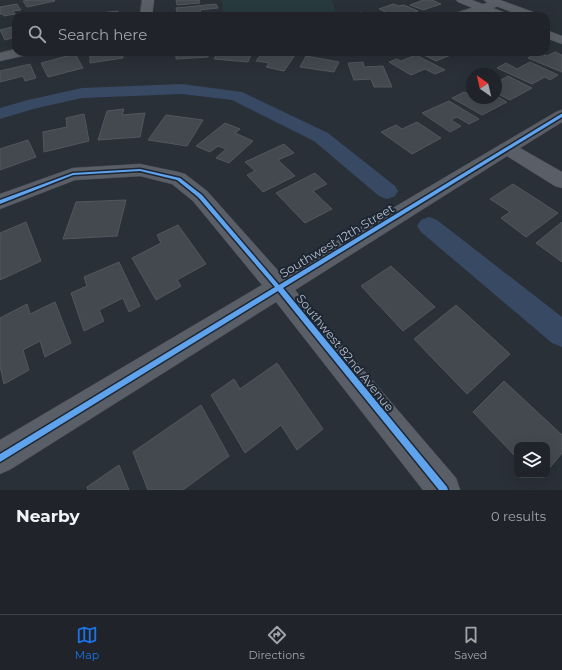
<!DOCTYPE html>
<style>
:root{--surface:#20242a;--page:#282c32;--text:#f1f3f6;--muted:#a2a4a8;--line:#3d4147;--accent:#1a73e8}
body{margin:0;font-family:Montserrat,sans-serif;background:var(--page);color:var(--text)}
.controls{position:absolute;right:12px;bottom:12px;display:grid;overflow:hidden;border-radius:8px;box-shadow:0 4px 16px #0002}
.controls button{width:36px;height:36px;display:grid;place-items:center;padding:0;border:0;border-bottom:1px solid var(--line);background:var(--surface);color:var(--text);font:20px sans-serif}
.compass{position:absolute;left:466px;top:68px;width:36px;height:36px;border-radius:50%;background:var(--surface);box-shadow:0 4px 16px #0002;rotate:326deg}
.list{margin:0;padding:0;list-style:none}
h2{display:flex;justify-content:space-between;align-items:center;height:52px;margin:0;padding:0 16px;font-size:17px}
h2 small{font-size:13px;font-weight:400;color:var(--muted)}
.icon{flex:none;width:22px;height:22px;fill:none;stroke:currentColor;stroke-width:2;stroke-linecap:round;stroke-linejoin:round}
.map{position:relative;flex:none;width:562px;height:490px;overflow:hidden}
.search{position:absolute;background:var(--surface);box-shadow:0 4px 16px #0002;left:12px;right:12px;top:12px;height:44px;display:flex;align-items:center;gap:10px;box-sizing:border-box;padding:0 14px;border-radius:12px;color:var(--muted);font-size:15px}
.sheet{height:124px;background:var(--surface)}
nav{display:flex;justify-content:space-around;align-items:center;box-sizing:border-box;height:56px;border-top:1px solid var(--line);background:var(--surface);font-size:11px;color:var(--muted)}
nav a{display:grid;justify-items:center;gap:2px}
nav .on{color:var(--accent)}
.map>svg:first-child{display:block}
.green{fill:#273a3e}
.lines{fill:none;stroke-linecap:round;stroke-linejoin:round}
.canal{fill:#384963;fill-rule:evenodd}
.building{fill:#444950;stroke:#52575f}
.minor-casing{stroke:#484c53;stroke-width:1}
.tertiary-casing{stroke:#484c53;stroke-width:1}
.minor{fill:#5a5e66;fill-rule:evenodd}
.tertiary{fill:#5a5e66;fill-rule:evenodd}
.cycleway-casing{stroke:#1d2633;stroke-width:3}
.cycleway{fill:#60a3ed;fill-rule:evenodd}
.labels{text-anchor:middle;stroke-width:4;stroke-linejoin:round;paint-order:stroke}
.street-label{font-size:12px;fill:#b4bcc9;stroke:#1d2633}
</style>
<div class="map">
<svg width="562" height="490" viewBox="0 0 562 490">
<rect width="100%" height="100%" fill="#2a3038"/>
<polygon class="green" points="222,0 332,0 337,16 224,16"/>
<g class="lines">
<g class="canal">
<polygon points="182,84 242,92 328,133 395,186 398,191 395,196 387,199 379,196 314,141 232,100 182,94 82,98 33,109 0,119 0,108 28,100 82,88"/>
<polygon points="429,217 437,220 562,317 562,347 552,343 421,232 417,226 421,220"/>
</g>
</g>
<g class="building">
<polygon points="30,0 54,0 55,1 27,7 23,1"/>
<polygon points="176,0 199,0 200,3 177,5"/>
<polygon points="423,0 432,0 441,4 423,10 410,5"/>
<polygon points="17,4 21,10 13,11 15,14 4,16 3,14 0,14 0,7"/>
<polygon points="216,4 218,8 200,10 201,16 178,16 176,8"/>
<polygon points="393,4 399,6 404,5 418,11 405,16 394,16 379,9"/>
<polygon points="118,11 119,16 90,16 90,14"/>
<polygon points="361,12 368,16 375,14 380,16 347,16"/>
<polygon points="16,26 16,37 5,40 0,30"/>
<polygon points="90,52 123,52 123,58 90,63"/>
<polygon points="135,52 162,52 135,55"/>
<polygon points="176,52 208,52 208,57 176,59"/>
<polygon points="218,52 252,52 248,62 214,59"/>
<polygon points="263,52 275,52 295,55 284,71 266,67 269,63 256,61"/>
<polygon points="418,52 458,52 436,61"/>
<polygon points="538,52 547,56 555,52 562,55 562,72 528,58"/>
<polygon points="75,54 83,68 48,77 41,63"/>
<polygon points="416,55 445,70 435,74 425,69 411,75 389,62 397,59 401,61"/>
<polygon points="306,56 339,62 334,72 300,67"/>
<polygon points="363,62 364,67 383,66 392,87 374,87 371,79 354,80 348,63"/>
<polygon points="530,62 558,75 550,80 545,77 532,84 497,68 506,63 517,69"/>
<polygon points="30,64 36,78 25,81 23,76 0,82 0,71"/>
<polygon points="508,76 532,88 510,100 496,93 496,83"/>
<polygon points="464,92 472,95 472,98 496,98 496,96 507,102 482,115 452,98"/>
<polygon points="449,101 479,119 469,124 457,117 451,120 461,126 450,132 422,113"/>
<polygon points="124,109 122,115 145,113 140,137 98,140 107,111"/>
<polygon points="84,114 89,141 44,152 43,132 67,127 66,118"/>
<polygon points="166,115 203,120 187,146 148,140"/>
<polygon points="417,122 441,138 412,154 381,132 396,125 402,129"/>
<polygon points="225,123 240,129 235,133 253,141 229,163 216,158 226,149 218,146 210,152 196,146"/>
<polygon points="28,140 36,157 0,170 0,149"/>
<polygon points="284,144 294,153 278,160 295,176 263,192 247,175 255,171 245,162"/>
<polygon points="315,173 327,184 313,191 332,209 305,223 276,193"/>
<polygon points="513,184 558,213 526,237 501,218 510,212 490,199"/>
<polygon points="126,200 117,236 63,239 76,202"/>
<polygon points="26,222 41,261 0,280 0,233"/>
<polygon points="562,222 562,262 536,243"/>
<polygon points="178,225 206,264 177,280 181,286 156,300 132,258 161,243 157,235"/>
<polygon points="119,262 140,306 129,312 123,298 99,310 104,321 84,331 71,293 87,286 84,277"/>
<polygon points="391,266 435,307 403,331 361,286"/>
<polygon points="55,302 71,343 45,357 40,341 23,350 29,370 4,384 0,366 0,318 27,304 30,314"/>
<polygon points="456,305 510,354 467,394 414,339"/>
<polygon points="277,363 323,429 297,450 281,425 245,453 211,395 234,379 240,389"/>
<polygon points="504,381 562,435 562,453 547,471 547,445 517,445 517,458 473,412"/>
<polygon points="201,405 229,456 183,490 148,490 133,452"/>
<polygon points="119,465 129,490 88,490 87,487"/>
</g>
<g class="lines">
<g class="minor-casing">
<g id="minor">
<polygon points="142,0 154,0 152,16 140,16"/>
<polygon points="496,0 501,1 503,3 501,5 471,16 454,16 456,13"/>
<polygon points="16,49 16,52 29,52 27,55 0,61 0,53"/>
<polygon points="562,110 562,122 520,148 562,172 562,188 555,186 507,156 295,290 456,478 460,490 423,490 276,302 11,469 0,474 0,440 262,285 193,201 172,184 140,176 75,180 0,209 0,194 73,168 140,164 178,172 185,174 207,191 281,274 556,112"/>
</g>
</g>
<g class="tertiary-casing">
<g id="tertiary">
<polygon points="456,0 472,0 506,13 508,16 492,16 458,2"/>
<polygon points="484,0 500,0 536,13 538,16 521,16 486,2"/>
<polygon points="546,30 562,36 562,44 546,38"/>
</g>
</g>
<use href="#minor" class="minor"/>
<use href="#tertiary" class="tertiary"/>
<g class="cycleway-casing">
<polygon id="cycleway" points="561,114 562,114 562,117 283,288 447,487 448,490 439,490 278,291 0,462 0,454 275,287 198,197 177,180 140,171 73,175 0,204 0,200 73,173 140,169 180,178 202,195 279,285"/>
</g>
<use href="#cycleway" class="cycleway"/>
</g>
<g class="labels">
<g class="street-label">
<text transform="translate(337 241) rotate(-31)" y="4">Southwest 12th Street</text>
<text transform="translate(345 353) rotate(51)" y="4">Southwest 82nd Avenue</text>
</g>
</g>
</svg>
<div class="controls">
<button><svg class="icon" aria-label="layers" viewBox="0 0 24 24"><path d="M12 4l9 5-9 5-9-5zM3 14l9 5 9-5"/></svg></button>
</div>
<svg class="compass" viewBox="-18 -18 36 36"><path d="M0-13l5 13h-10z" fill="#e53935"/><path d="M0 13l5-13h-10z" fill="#a2a4a8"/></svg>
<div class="search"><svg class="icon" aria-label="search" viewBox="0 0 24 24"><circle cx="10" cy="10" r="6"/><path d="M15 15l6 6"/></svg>Search here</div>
</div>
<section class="sheet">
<h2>Nearby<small>0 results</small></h2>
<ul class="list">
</ul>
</section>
<nav>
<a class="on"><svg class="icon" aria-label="map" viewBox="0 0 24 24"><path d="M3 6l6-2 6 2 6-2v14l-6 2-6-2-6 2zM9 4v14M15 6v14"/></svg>Map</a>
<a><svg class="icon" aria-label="directions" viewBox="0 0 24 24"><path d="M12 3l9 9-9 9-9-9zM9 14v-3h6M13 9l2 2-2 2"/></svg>Directions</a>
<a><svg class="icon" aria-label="saved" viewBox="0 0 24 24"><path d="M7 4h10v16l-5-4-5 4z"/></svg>Saved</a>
</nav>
